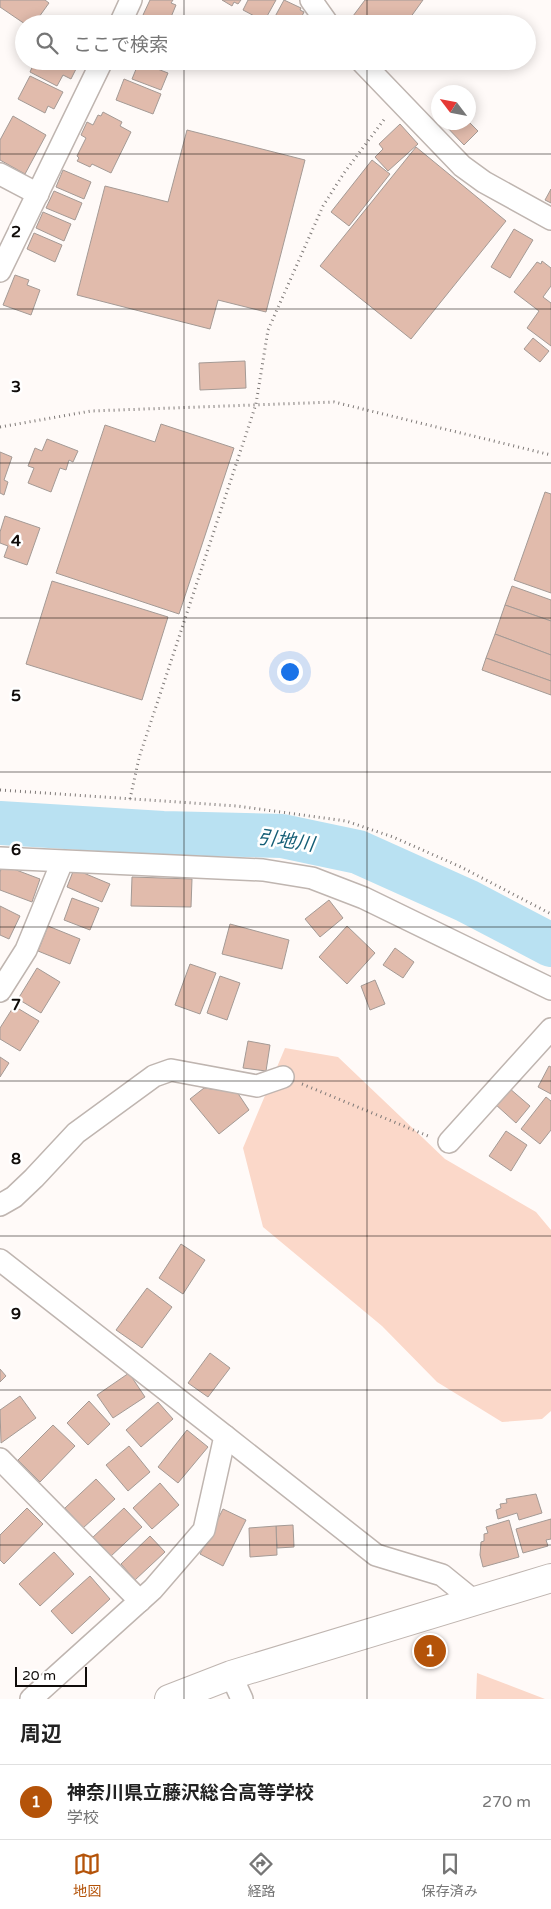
<!DOCTYPE html>
<html lang="ja">
<meta charset="utf-8">
<style>
:root{--surface:#fff;--page:#f2f2f2;--text:#222;--muted:#767676;--line:#e0e0e0;--accent:#b45309}
body{margin:0;font-family:"Varela Round","Noto Sans JP",sans-serif;background:var(--page);color:var(--text)}
.compass{position:absolute;left:431px;top:85px;width:45px;height:45px;border-radius:50%;background:var(--surface);box-shadow:0 2px 12px #0003;rotate:302deg}
.scale{position:absolute;left:15px;bottom:12px;width:72px;box-sizing:border-box;padding-left:5px;border:2px solid #100c0a;border-top:0;font-size:14px;line-height:18px;white-space:nowrap;color:#100c0a;-webkit-text-stroke:4px #fff;paint-order:stroke}
.you{position:absolute;left:289px;top:671px;width:18px;height:18px;margin:-12px;border:4px solid #fff;border-radius:50%;background:#1a73e8;box-shadow:0 0 0 8px #1a73e833}
.badge{display:grid;place-items:center;width:32px;height:32px;border-radius:50%;background:var(--accent);color:#fff;font-size:16px;font-weight:700}
.pin{position:absolute;translate:-50% -50%;border:2px solid #fff;box-shadow:0 1px 5px #0006}
.list{margin:0;padding:0;list-style:none}
h2{display:flex;justify-content:space-between;align-items:center;height:65px;margin:0;padding:0 20px;font-size:21px}
h2 small{font-size:16px;font-weight:400;color:var(--muted)}
.list li{display:grid;grid-template-columns:32px 1fr auto;gap:15px;align-items:center;box-sizing:border-box;height:75px;padding:0 20px;border-top:1px solid var(--line)}
.list b{display:block;font-size:19px;white-space:nowrap}
.list p{margin:0;font-size:16px;white-space:nowrap;color:var(--muted)}
.list em{font-size:16px;font-style:normal;color:var(--muted)}
.icon{flex:none;width:28px;height:28px;fill:none;stroke:currentColor;stroke-width:2;stroke-linecap:round;stroke-linejoin:round}
.map{position:relative;flex:none;width:551px;height:1699px;overflow:hidden}
.search{position:absolute;background:var(--surface);box-shadow:0 2px 12px #0003;left:15px;right:15px;top:15px;height:55px;display:flex;align-items:center;gap:12px;box-sizing:border-box;padding:0 18px;border-radius:28px;color:var(--muted);font-size:19px}
.sheet{height:140px;background:var(--surface)}
nav{display:flex;justify-content:space-around;align-items:center;box-sizing:border-box;height:70px;border-top:1px solid var(--line);background:var(--surface);font-size:14px;color:var(--muted)}
nav a{display:grid;justify-items:center;gap:2px}
nav .on{color:var(--accent)}
.map>svg:first-child{display:block}
.green{fill:#fbd8c9}
.lines{fill:none;stroke-linecap:round;stroke-linejoin:round}
.river{stroke:#b9e1f2;stroke-width:44}
.building{fill:#e1bbac;stroke:#a49a95}
.street-casing{stroke:#bfb5b0;stroke-width:24}
.secondary-casing{stroke:#bfb5b0;stroke-width:30}
.path{stroke:#7e7977;stroke-width:3;stroke-dasharray:1 4;stroke-linecap:butt}
.street{stroke:#fff;stroke-width:21}
.secondary{stroke:#fff;stroke-width:28}
.grid{fill:none;stroke:#100c0a;stroke-width:1;stroke-opacity:0.55}
.labels{text-anchor:middle;stroke-width:5;stroke-linejoin:round;paint-order:stroke}
.water-label{font-size:19px;font-style:italic;fill:#145e76;stroke:#fff}
.grid-label{font-size:16px;text-anchor:middle;font-weight:bold;fill:#100c0a;stroke:#fff;stroke-width:5;stroke-linejoin:round;paint-order:stroke}
</style>
<div class="map">
<svg width="551" height="1699" viewBox="0 0 551 1699">
<rect width="100%" height="100%" fill="#fffaf8"/>
<g class="green">
<polygon points="285,1048 338,1057 445,1159 536,1212 551,1230 551,1411 542,1419 502,1422 437,1382 382,1326 263,1227 243,1148"/>
<polygon points="477,1673 545,1699 476,1699"/>
</g>
<g class="lines">
<polyline class="river" points="0,823 163,833 282,836 358,852 467,901 551,945"/>
</g>
<g class="building">
<polygon points="0,0 45,0 49,3 34,24 25,24 0,7"/>
<polygon points="150,0 173,0 171,3 176,5 169,22 164,19 161,24 143,15"/>
<polygon points="222,0 241,0 238,4 234,2 232,6"/>
<polygon points="248,0 276,0 266,18 262,16 260,19 243,10"/>
<polygon points="284,0 301,8 300,10 304,12 298,24 271,24"/>
<polygon points="365,0 423,0 410,18 417,24 347,24"/>
<polygon points="35,61 60,61 76,69 71,79 63,75 57,86 30,72"/>
<polygon points="139,62 168,73 161,90 132,79"/>
<polygon points="30,76 63,92 54,109 48,106 45,113 18,99"/>
<polygon points="124,79 161,94 153,114 116,100"/>
<polygon points="103,112 122,122 120,126 131,132 111,173 92,164 90,167 77,161 79,158 77,156 86,138 81,135 87,122 93,125 98,115 101,116"/>
<polygon points="13,116 46,135 25,174 0,160 0,140"/>
<polygon points="468,121 478,131 464,145 442,122"/>
<polygon points="400,124 418,144 388,171 375,157 383,149 379,144"/>
<polygon points="187,130 305,160 266,312 218,300 210,329 77,295 105,186 168,202"/>
<polygon points="416,147 506,221 411,339 320,266"/>
<polygon points="372,160 390,174 349,226 331,212"/>
<polygon points="63,170 91,182 84,199 56,187"/>
<polygon points="551,189 551,203 545,200"/>
<polygon points="54,191 82,203 75,220 46,208"/>
<polygon points="43,212 71,224 64,241 36,228"/>
<polygon points="514,229 533,240 510,278 491,267"/>
<polygon points="34,233 62,245 55,262 27,249"/>
<polygon points="542,261 551,268 551,286 543,297 551,303 551,346 527,328 539,311 514,292 537,262 541,264"/>
<polygon points="15,275 29,280 27,285 40,290 31,315 3,305"/>
<polygon points="533,338 549,351 540,362 524,349"/>
<polygon points="245,361 246,388 200,390 199,363"/>
<polygon points="161,424 234,448 179,614 56,573 105,425 155,442"/>
<polygon points="47,439 78,451 73,462 69,460 66,470 60,468 51,492 28,483 34,468 28,466 35,448 42,451"/>
<polygon points="0,452 12,457 4,480 8,482 4,495 0,493"/>
<polygon points="545,492 551,494 551,593 514,580"/>
<polygon points="5,516 40,528 27,565 4,557 8,546 0,543 0,532"/>
<polygon points="52,581 168,617 142,700 26,664"/>
<polygon points="512,586 551,600 551,621 505,605"/>
<polygon points="505,605 551,621 551,655 495,634"/>
<polygon points="495,634 551,655 551,681 486,658"/>
<polygon points="486,658 551,681 551,695 482,670"/>
<polygon points="3,865 40,879 32,902 0,890 0,872"/>
<polygon points="74,869 110,884 102,902 67,887"/>
<polygon points="132,877 192,879 191,907 131,906"/>
<polygon points="72,898 99,908 90,930 64,920"/>
<polygon points="329,900 343,918 320,937 305,919"/>
<polygon points="0,906 20,916 9,939 0,935"/>
<polygon points="230,924 289,940 282,969 222,954"/>
<polygon points="48,926 80,939 70,964 38,951"/>
<polygon points="347,926 375,953 347,984 319,957"/>
<polygon points="395,948 414,962 403,978 383,965"/>
<polygon points="190,964 216,973 200,1014 175,1005"/>
<polygon points="37,968 60,982 41,1013 18,999"/>
<polygon points="220,976 240,983 227,1020 207,1013"/>
<polygon points="375,980 385,1004 370,1010 361,986"/>
<polygon points="14,1006 39,1021 20,1051 0,1039 0,1028"/>
<polygon points="248,1041 270,1045 266,1071 243,1068"/>
<polygon points="0,1057 9,1063 0,1077"/>
<polygon points="549,1066 551,1067 551,1094 538,1087"/>
<polygon points="204,1088 237,1092 249,1110 219,1134 190,1099"/>
<polygon points="509,1088 530,1106 516,1123 495,1104"/>
<polygon points="546,1097 551,1101 551,1130 540,1144 521,1129"/>
<polygon points="506,1131 527,1145 511,1171 489,1156"/>
<polygon points="181,1244 205,1260 183,1294 159,1278"/>
<polygon points="147,1288 172,1307 142,1348 116,1330"/>
<polygon points="210,1353 230,1368 208,1397 188,1383"/>
<polygon points="0,1369 6,1376 0,1382"/>
<polygon points="129,1373 145,1397 113,1418 97,1395"/>
<polygon points="20,1396 36,1418 1,1443 0,1410"/>
<polygon points="89,1401 110,1424 88,1445 67,1423"/>
<polygon points="158,1402 173,1419 141,1447 126,1430"/>
<polygon points="53,1425 75,1446 40,1482 18,1460"/>
<polygon points="187,1430 208,1447 178,1483 158,1467"/>
<polygon points="129,1446 150,1472 128,1491 106,1465"/>
<polygon points="96,1479 115,1499 83,1528 65,1508"/>
<polygon points="160,1483 179,1505 152,1529 133,1508"/>
<polygon points="536,1494 542,1513 519,1520 517,1513 498,1519 496,1510 501,1508 500,1504 507,1503 506,1499"/>
<polygon points="27,1508 43,1524 4,1564 0,1560 0,1535"/>
<polygon points="124,1508 142,1527 110,1557 92,1538"/>
<polygon points="223,1509 246,1520 223,1566 200,1554"/>
<polygon points="551,1519 551,1539 546,1540 548,1546 523,1553 516,1529"/>
<polygon points="509,1520 519,1557 483,1567 480,1555 481,1542 484,1541 484,1534 488,1533 486,1527"/>
<polygon points="293,1525 294,1547 277,1548 276,1526"/>
<polygon points="276,1526 277,1555 250,1557 249,1528"/>
<polygon points="150,1536 165,1552 135,1580 121,1564"/>
<polygon points="54,1552 74,1574 40,1606 19,1584"/>
<polygon points="90,1576 110,1599 72,1634 51,1611"/>
</g>
<g class="lines">
<g class="street-casing">
<g id="street">
<polyline points="311,0 328,24"/>
<polyline points="120,24 131,0"/>
<polyline points="361,61 462,166 484,182 551,219"/>
<polyline points="0,174 38,194"/>
<polyline points="0,271 102,61"/>
<polyline points="0,858 263,870 312,878 364,898 551,989"/>
<polyline points="0,991 26,950 62,862"/>
<polyline points="449,1142 551,1029"/>
<polyline points="0,1205 14,1197 34,1178 76,1133 154,1076 171,1070 257,1086 283,1077"/>
<polyline points="0,1260 225,1436 204,1530 153,1589 31,1699"/>
<polyline points="225,1436 376,1555 442,1575 474,1601"/>
<polyline points="0,1459 140,1601"/>
<polyline points="231,1675 242,1699"/>
</g>
</g>
<g class="secondary-casing">
<polyline id="secondary" points="169,1699 231,1675 551,1578"/>
</g>
<g class="path">
<polyline points="0,427 91,411 334,402 551,455"/>
<polyline points="0,790 237,806 346,821 393,837 461,867 551,914"/>
<polyline points="130,799 139,758 256,404 268,330 323,206 344,173 386,117"/>
<polyline points="302,1084 428,1136"/>
</g>
<use href="#street" class="street"/>
<use href="#secondary" class="secondary"/>
</g>
<path class="grid" d="M184 0V24M367 0V24M184 61V1699M367 61V1699M0 154H551M0 309H551M0 463H551M0 618H551M0 772H551M0 927H551M0 1081H551M0 1236H551M0 1390H551M0 1545H551"/>
<g class="labels">
<g class="water-label">
<text transform="translate(286 840) rotate(8)" y="7">引地川</text>
</g>
</g>
<g class="grid-label">
<text x="16" y="237">2</text>
<text x="16" y="392">3</text>
<text x="16" y="546">4</text>
<text x="16" y="701">5</text>
<text x="16" y="855">6</text>
<text x="16" y="1010">7</text>
<text x="16" y="1164">8</text>
<text x="16" y="1319">9</text>
</g>
</svg>
<svg class="compass" viewBox="-18 -18 36 36"><path d="M0-13l5 13h-10z" fill="#e53935"/><path d="M0 13l5-13h-10z" fill="#767676"/></svg>
<div class="scale">20 m</div>
<div class="you"></div>
<div class="pin badge" style="left:430px;top:1651px">1</div>
<div class="search"><svg class="icon" aria-label="search" viewBox="0 0 24 24"><circle cx="10" cy="10" r="6"/><path d="M15 15l6 6"/></svg>ここで検索</div>
</div>
<section class="sheet">
<h2>周辺<small></small></h2>
<ul class="list">
<li><span class="badge">1</span><div><b>神奈川県立藤沢総合高等学校</b><p>学校</p></div><em>270 m</em></li>
</ul>
</section>
<nav>
<a class="on"><svg class="icon" aria-label="map" viewBox="0 0 24 24"><path d="M3 6l6-2 6 2 6-2v14l-6 2-6-2-6 2zM9 4v14M15 6v14"/></svg>地図</a>
<a><svg class="icon" aria-label="directions" viewBox="0 0 24 24"><path d="M12 3l9 9-9 9-9-9zM9 14v-3h6M13 9l2 2-2 2"/></svg>経路</a>
<a><svg class="icon" aria-label="saved" viewBox="0 0 24 24"><path d="M7 4h10v16l-5-4-5 4z"/></svg>保存済み</a>
</nav>
